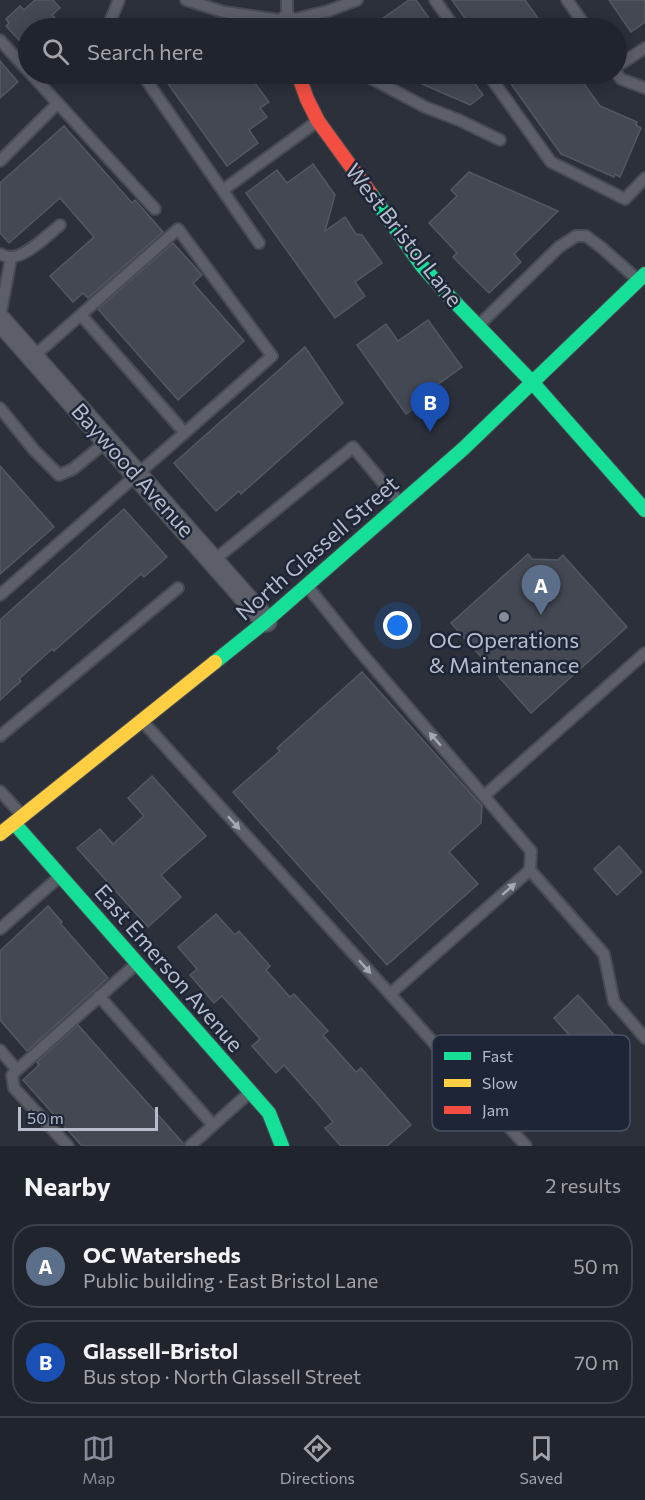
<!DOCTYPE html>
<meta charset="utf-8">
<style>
:root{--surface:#20242c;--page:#2d3038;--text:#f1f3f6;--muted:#a2a4a9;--line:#3d4148;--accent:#858b99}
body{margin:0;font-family:Commissioner,sans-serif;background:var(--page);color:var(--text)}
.scale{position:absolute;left:18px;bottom:15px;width:140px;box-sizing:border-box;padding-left:6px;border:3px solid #b6bccb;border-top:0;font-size:16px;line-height:21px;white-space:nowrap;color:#b6bccb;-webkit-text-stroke:4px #1e2536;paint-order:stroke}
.you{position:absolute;left:398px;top:626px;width:21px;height:21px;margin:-15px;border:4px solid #fff;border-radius:50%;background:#1a73e8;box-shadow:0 0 0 9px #1a73e833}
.badge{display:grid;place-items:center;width:39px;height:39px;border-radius:50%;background:var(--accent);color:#fff;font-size:20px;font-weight:700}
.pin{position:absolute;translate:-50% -50px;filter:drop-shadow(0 2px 3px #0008)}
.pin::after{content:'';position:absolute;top:32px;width:21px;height:18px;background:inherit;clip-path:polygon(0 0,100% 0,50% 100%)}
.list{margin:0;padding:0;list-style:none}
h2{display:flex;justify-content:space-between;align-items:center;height:78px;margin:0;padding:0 24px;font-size:26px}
h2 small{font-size:20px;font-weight:400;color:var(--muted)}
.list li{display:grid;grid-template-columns:39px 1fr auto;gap:18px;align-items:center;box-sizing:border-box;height:84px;margin:0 12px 12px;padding:0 12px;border:2px solid var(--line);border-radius:24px}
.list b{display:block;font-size:22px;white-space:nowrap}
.list p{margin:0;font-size:20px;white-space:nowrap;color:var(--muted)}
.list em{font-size:20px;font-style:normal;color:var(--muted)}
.icon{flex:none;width:33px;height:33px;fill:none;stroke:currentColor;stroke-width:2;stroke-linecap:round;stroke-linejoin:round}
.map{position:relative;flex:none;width:645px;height:1146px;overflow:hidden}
.search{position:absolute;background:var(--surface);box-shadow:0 3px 15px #0003;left:18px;right:18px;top:18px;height:66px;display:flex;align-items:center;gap:15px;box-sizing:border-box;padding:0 21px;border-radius:33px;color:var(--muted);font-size:22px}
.sheet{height:270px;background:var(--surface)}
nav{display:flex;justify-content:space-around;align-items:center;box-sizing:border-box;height:84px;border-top:2px solid var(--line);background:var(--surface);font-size:16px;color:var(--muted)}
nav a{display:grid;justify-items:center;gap:3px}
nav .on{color:var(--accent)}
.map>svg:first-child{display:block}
.building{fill:#444852;stroke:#535862;stroke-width:1.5}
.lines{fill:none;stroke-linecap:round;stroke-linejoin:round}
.lane-casing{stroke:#474b53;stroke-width:14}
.street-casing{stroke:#474b53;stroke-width:24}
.fast-casing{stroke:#474b53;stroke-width:16}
.slow-casing{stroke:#474b53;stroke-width:16}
.jam-casing{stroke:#474b53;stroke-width:16}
.lane{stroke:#5c5f68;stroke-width:10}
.street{stroke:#5c5f68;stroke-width:21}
.fast{stroke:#16e098;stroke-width:14}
.slow{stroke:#ffcf43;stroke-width:14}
.jam{stroke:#f24e42;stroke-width:14}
.oneway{fill:#a4a9b7}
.poi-dot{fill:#858b99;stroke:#1e2536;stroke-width:2}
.labels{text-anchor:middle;stroke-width:5;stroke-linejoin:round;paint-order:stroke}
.street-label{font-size:22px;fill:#b6bccb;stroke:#1e2536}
.poi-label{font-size:22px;fill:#b6bccb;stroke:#1e2536}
.key{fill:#1e2536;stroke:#4c5263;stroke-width:1.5}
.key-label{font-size:16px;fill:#b6bccb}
</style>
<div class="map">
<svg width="645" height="1146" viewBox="0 0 645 1146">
<rect width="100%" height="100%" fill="#2b303b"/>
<g class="building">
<polygon points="35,0 53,0 60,8 52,15 65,28 28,28 28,36 21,42 6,26 9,23 6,19 20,6 24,10"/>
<polygon points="409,0 416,0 436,28 369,28"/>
<polygon points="452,0 525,0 545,28 472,28"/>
<polygon points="609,0 645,0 645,22 631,32"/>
<polygon points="0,61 18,82 0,98"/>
<polygon points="161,74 248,74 269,102 260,108 267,117 249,130 258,143 227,166"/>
<polygon points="399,74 468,74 483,95 470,105"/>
<polygon points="504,74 577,74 600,106 637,122 636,125 641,128 620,177 615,174 614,177 561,154"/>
<polygon points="64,126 132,203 135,200 163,232 88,298 83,293 73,302 50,276 94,237 60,198 9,243 0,233 0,183"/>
<polygon points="313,164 335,195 325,231 345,217 356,234 362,235 382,263 355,282 365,296 335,318 246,193 277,170 287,183"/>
<polygon points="469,172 558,211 514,254 521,262 489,293 453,257 457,253 429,223 457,196 451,190"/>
<polygon points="173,243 202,275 193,283 244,341 178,400 98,309"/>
<polygon points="428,320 462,367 437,385 436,393 406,414 357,345 386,324 398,341"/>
<polygon points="305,347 343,403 241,494 239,491 216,511 174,463"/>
<polygon points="0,466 54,527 0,574"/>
<polygon points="124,509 167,557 144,577 141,574 54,651 52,649 19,679 21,681 0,700 0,620"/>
<polygon points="528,554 532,559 558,560 563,555 627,627 531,713 451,623"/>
<polygon points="362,672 482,806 481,823 449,852 478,884 387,965 233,792 280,751 277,748"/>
<polygon points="152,776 206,836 161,875 181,897 148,927 77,848 100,829 113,844 144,816 128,798"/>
<polygon points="619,846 642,872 617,895 594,869"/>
<polygon points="48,906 62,922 60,923 108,978 27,1051 0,1020 0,951"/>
<polygon points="216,914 235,935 239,931 270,966 266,970 290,997 294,994 328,1031 323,1035 356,1072 361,1068 411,1125 387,1146 341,1146 325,1128 333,1122 319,1105 284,1065 276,1073 252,1046 260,1039 222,996 214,1003 190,975 197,969 178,947"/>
<polygon points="578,995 615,1036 584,1064 572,1051 578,1045 554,1018"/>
<polygon points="78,1025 183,1143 183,1146 82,1146 23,1080 39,1065 37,1062"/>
</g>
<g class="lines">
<g class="lane-casing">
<g id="lane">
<polyline points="186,0 224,12 287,21 328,11 357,0"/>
<polyline points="287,0 287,21"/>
<polyline points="435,0 455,28"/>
<polyline points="567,0 587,28"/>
<polyline points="115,28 111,19 119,0"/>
<polyline points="0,40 28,71"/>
<polyline points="616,67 645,48"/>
<polyline points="616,72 621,79 645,88"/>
<polyline points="31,74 155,209"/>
<polyline points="142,74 259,243"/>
<polyline points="363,74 425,107 459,120 500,140"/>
<polyline points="488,74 551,162 625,199 645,178"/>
<polyline points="0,161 58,103"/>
<polyline points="223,190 315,123"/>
<path d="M0 254C3 255 6 257 10 257 25 258 49 234 60 225"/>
<polyline points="81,315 184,432"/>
<polyline points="0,317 11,258"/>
<polyline points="480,324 559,247 576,236 586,236 602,248 636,278"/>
<polyline points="0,408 34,450 59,475 73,469 107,441"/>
<polyline points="213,561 353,447 399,502"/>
<polyline points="0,595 272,356 178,229 33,357"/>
<polyline points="144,723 390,994 530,870 531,851 358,649 308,587"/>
<polyline points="0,736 178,588"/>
<polyline points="0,791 20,813"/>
<polyline points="484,796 645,653"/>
<polyline points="530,870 604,954 614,1002 645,1038"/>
<polyline points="0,929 58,878"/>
<polyline points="390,994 526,1146"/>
<polyline points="99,996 213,1125"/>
<polyline points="0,1050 17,1070 12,1075 14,1088 68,1146"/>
<polyline points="17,1070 135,965"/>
<polyline points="190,1146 248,1094"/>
</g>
</g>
<g class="street-casing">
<g id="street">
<polyline points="287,21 288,28"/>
<polyline points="0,320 266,621"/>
</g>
</g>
<g class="fast-casing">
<g id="fast">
<polyline points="371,194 422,266 449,296 532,382 645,510"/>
<polyline points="215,662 266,621 463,449 645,274"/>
<polyline points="14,823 269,1113 282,1146"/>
</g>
</g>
<g class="slow-casing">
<polyline id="slow" points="0,834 215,662"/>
</g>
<g class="jam-casing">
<polyline id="jam" points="298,74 307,99 318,121 371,194"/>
</g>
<use href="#lane" class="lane"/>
<use href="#street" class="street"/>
<use href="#fast" class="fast"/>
<use href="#slow" class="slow"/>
<use href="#jam" class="jam"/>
</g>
<defs><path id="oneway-solid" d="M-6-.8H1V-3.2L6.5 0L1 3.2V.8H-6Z" transform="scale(1.5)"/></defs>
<g class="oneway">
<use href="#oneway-solid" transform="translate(435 739) rotate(-131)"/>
<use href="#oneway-solid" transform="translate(234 823) rotate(48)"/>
<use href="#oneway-solid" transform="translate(509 889) rotate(-41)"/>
<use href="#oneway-solid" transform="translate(365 967) rotate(48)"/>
</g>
<circle class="poi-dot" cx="504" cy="617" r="6"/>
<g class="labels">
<g class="street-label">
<text transform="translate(404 235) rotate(52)" y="8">West Bristol Lane</text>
<text transform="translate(133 470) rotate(48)" y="8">Baywood Avenue</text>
<text transform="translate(317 548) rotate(-41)" y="8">North Glassell Street</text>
<text transform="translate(169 968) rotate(49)" y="8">East Emerson Avenue</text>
</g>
<g class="poi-label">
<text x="504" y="648">OC Operations<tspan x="504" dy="25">&amp; Maintenance</tspan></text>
</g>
</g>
<rect x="432" y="1035" width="198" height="96" rx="9" class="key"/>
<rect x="444" y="1052" width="27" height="8" fill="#16e098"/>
<rect x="444" y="1079" width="27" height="8" fill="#ffcf43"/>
<rect x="444" y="1106" width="27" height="8" fill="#f24e42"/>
<g class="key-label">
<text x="482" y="1062">Fast</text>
<text x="482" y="1089">Slow</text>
<text x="482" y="1116">Jam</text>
</g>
</svg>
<div class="scale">50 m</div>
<div class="you"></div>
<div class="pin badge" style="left:541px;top:615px;background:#5c6f8a">A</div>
<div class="pin badge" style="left:430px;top:432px;background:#1a4fb4">B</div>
<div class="search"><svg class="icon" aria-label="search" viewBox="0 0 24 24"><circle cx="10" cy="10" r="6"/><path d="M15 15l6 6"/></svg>Search here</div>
</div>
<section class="sheet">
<h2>Nearby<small>2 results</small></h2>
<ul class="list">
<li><span class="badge" style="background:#5c6f8a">A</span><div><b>OC Watersheds</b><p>Public building · East Bristol Lane</p></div><em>50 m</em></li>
<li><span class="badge" style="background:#1a4fb4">B</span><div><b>Glassell-Bristol</b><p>Bus stop · North Glassell Street</p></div><em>70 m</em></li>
</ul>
</section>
<nav>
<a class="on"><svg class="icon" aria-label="map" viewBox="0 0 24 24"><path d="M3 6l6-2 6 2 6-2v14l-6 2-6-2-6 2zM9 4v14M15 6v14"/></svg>Map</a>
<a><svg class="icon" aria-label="directions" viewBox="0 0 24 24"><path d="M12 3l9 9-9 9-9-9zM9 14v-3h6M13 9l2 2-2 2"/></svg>Directions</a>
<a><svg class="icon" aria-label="saved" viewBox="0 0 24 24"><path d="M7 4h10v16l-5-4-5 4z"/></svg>Saved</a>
</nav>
